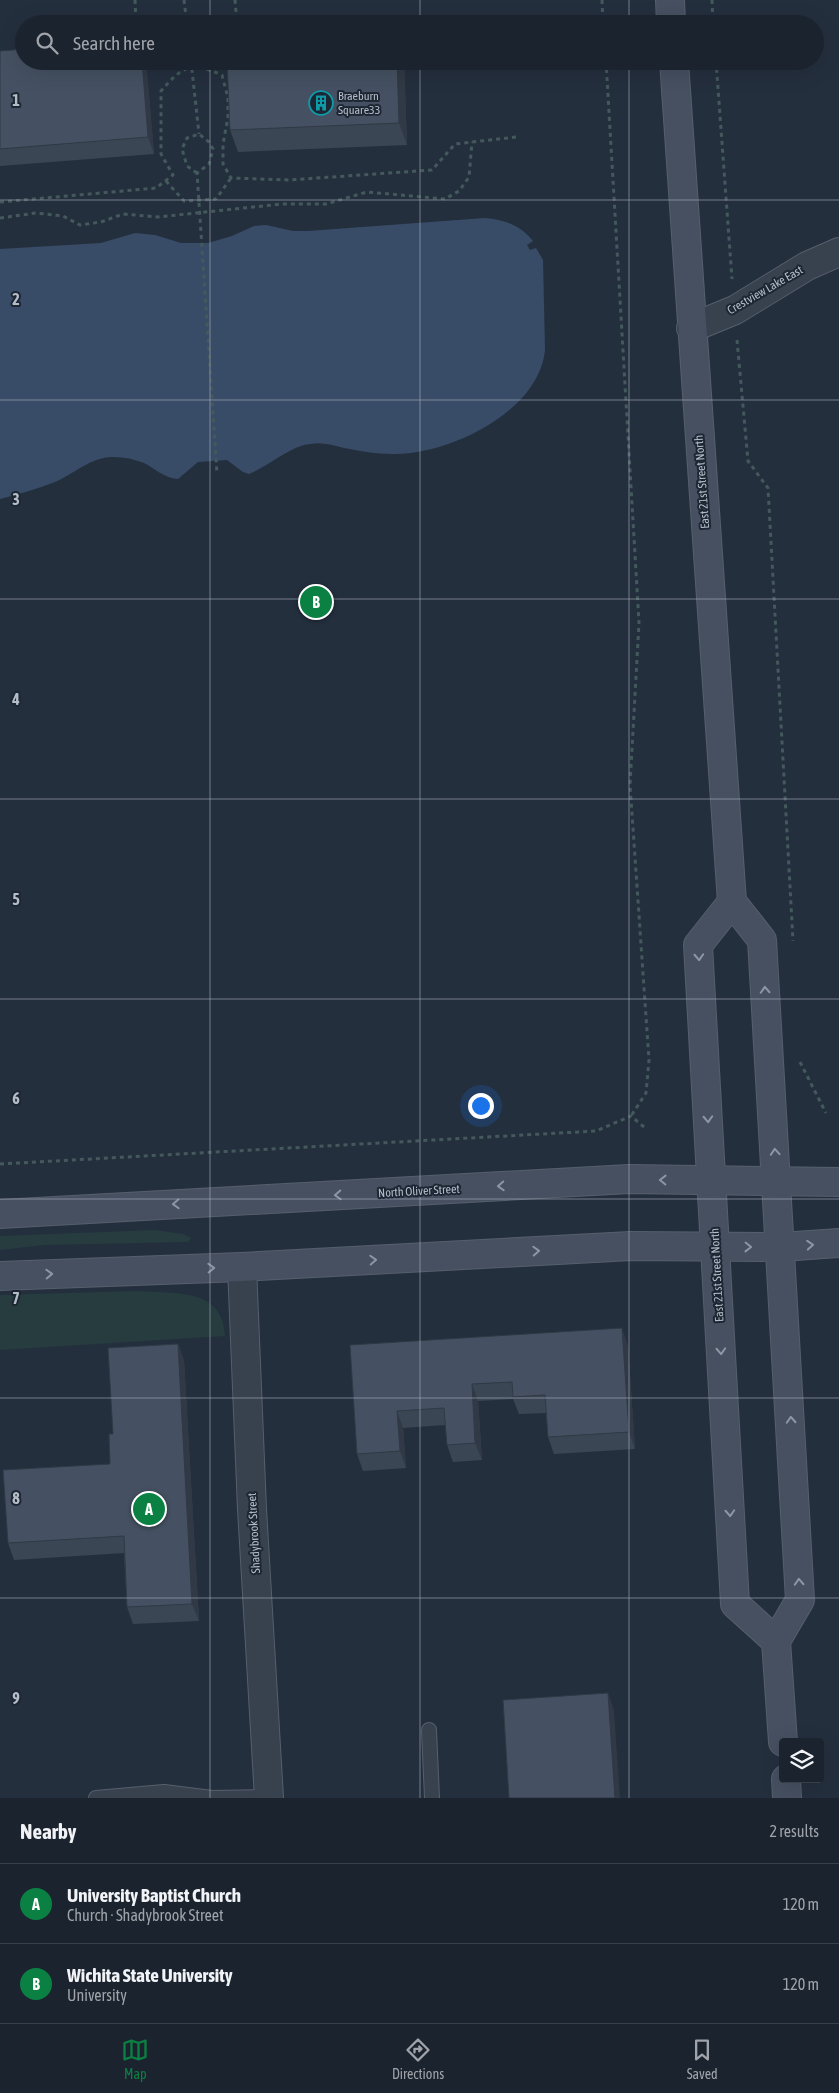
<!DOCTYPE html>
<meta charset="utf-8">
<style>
:root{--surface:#1b232e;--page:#242b36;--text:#f1f3f6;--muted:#a0a4aa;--line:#39404a;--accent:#0b8043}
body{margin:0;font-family:"Asap Condensed",sans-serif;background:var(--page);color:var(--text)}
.controls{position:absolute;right:15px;bottom:15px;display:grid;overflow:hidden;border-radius:5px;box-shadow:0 5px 20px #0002}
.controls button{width:45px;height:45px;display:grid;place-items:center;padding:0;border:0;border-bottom:1px solid var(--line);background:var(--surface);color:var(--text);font:25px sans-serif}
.you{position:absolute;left:480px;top:1105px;width:18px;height:18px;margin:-12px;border:4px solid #fff;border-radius:50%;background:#1a73e8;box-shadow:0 0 0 8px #1a73e833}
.badge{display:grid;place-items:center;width:32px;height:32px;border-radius:50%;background:var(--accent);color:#fff;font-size:16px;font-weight:700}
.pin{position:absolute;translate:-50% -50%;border:2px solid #fff;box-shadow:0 1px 5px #0006}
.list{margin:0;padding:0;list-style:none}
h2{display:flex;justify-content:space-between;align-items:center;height:65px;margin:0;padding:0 20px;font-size:21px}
h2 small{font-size:16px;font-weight:400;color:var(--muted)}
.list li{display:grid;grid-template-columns:32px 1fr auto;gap:15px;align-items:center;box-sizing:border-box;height:80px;padding:0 20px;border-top:1px solid var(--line)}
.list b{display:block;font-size:19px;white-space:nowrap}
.list p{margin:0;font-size:16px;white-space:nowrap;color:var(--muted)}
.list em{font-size:16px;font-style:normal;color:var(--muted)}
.icon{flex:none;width:28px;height:28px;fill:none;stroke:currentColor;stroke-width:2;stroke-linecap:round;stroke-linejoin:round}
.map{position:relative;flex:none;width:839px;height:1798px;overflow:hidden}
.search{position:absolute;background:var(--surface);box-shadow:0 5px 20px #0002;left:15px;right:15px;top:15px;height:55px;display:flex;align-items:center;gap:12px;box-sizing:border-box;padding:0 18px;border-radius:28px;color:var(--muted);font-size:19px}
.sheet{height:225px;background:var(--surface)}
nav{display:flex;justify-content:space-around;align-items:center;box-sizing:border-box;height:70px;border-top:1px solid var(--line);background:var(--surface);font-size:14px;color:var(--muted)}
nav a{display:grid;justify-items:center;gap:2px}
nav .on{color:var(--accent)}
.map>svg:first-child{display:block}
.green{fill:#263c3f}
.water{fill:#394c67}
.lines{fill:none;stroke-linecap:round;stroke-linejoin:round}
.lane-casing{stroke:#565f6c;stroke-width:16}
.street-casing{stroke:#565f6c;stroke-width:30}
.secondary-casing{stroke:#565f6c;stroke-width:30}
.path{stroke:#44595c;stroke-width:3;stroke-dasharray:4 4;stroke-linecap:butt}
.lane{stroke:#38414e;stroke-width:14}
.street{stroke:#38414e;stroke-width:28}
.secondary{stroke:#465061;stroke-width:28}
.wall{fill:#3b4654}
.shaded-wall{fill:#303945}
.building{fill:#455162;stroke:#303945}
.oneway{stroke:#8e96a5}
.grid{fill:none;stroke:#b4bcc9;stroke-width:1;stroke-opacity:0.55}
.labels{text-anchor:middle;stroke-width:4;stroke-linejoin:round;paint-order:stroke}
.poi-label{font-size:12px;fill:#b4bcc9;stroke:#1d2633;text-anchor:start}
.street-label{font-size:12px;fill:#b4bcc9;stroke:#1d2633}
.grid-label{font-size:16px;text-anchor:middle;font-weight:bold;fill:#b4bcc9;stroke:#1d2633;stroke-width:4;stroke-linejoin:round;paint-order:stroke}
</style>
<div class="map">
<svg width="839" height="1798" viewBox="0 0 839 1798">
<rect width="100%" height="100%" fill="#242f3e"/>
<g class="green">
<polygon points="155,1230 183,1234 191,1238 188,1242 44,1245 0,1250 0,1236"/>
<path d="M138 1291C174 1294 223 1287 225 1336L0 1350V1295Z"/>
</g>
<path class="water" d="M485 218C505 220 520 225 533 241L527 245 530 250 536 248 543 260 545 350C539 412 449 455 393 454 377 454 360 451 344 448 332 445 323 442 310 444 290 446 269 466 249 474L243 472 227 460 198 462 178 479C164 478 156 469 144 463 134 459 124 457 114 457 92 456 74 474 55 482 37 489 19 494 0 499V249L101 243 135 233 155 235 181 243H208L232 236 254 226 266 225 293 231H308Z"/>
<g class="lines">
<g class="lane-casing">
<g id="lane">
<polyline points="429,1730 432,1798"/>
<polyline points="96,1798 164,1792 212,1798 269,1797"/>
</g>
</g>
<g class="street-casing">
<g id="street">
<polyline points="691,328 735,310 807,266 839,252"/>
<polyline points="242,1267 252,1509 269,1798"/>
</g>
</g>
<g class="secondary-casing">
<g id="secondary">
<polyline points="670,0 671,24"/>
<polyline points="674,61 732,902 762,940 800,1600 776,1641 783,1742"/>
<polyline points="732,902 698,945 735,1604 776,1641"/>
<polyline points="0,1214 629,1179 839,1182"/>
<polyline points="0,1276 242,1267 631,1246 781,1247 839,1243"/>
<polyline points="786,1779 787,1798"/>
</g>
</g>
<g class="path">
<polyline points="135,0 136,24"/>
<polyline points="184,0 187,24"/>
<polyline points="235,0 237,24"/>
<polyline points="602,0 603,24"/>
<polyline points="712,0 713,24"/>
<polyline points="191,61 199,134"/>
<polyline points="606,61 639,623 630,785 649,1060 646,1093 631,1116"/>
<polyline points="716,61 732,279"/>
<polyline points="197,173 187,166 182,149 187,138 199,134 209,142 213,149 209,164 197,173 217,473"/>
<polyline points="166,181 184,201 216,199 231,178"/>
<path d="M0 202 156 188 173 175 161 154V91C183 66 190 61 222 75L228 98V117L223 144V164L231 178 289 180 432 170 455 144 516 137"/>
<polyline points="0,218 36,213 63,216 80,225 101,222 123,214 158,217 282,204 326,204 367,192 445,199 459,191 469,177 472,142"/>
<polyline points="737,340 748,461 768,488 793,941"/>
<polyline points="800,1062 826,1113"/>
<polyline points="0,1164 596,1131 631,1116 644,1127"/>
</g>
<use href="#lane" class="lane"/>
<use href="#street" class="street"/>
<use href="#secondary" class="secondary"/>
</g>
<g class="wall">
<polygon points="0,51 24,61 146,61 154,154 0,166"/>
<polygon points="404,61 407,145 238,152 230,130"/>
<polygon points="178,1344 184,1361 199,1621 133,1624 127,1607 124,1553 14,1560 8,1543 110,1464 113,1434"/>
<polygon points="350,1345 628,1345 635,1449 554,1454 548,1437 546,1413 519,1414 513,1399 478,1401 482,1460 453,1462 447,1445 445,1425 403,1428 406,1468 363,1471 357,1454"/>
</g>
<g class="shaded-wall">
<polygon points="142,61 146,61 154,154 148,137"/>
<polygon points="397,61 404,61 407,145 399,123"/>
<polygon points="622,1328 628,1345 635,1449 629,1432"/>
<polygon points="178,1344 184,1361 199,1621 192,1604"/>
<polygon points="472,1384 478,1401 482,1460 475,1443"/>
<polygon points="397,1411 403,1428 406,1468 400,1451"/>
<polygon points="608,1693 614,1710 620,1798 615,1798"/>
</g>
<g class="building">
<polygon points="24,49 24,61 142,61 148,137 0,149 0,51"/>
<polygon points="227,61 397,61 399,123 230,130"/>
<polygon points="622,1328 629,1432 548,1437 545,1395 513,1397 512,1382 472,1384 475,1443 447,1445 444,1408 397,1411 400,1451 357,1454 350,1345"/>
<polygon points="178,1344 192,1604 127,1607 124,1536 8,1543 3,1470 110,1464 109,1434 113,1434 108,1348"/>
<polygon points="608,1693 615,1798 509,1798 503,1700"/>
</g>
<defs><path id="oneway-chevron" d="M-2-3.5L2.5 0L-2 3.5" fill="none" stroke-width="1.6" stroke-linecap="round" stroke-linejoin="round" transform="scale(1.25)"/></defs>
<g class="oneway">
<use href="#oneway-chevron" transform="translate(699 957) rotate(87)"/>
<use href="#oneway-chevron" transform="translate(765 990) rotate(-93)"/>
<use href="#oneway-chevron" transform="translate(708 1119) rotate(87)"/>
<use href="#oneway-chevron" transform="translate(775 1152) rotate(-94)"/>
<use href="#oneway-chevron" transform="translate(663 1180) rotate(-179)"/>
<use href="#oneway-chevron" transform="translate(501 1186) rotate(177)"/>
<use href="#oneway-chevron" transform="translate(338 1195) rotate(177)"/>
<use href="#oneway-chevron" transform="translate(176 1204) rotate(177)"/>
<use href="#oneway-chevron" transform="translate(810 1245) rotate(-4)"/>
<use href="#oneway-chevron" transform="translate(748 1247) rotate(1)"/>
<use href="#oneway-chevron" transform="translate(536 1251) rotate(-3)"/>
<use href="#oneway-chevron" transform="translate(373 1260) rotate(-3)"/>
<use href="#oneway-chevron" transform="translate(211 1268) rotate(-2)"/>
<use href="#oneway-chevron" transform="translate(49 1274) rotate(-2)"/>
<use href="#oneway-chevron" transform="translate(721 1351) rotate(87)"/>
<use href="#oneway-chevron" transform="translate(791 1420) rotate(-93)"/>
<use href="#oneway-chevron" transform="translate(730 1513) rotate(87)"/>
<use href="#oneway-chevron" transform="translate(799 1582) rotate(-93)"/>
</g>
<path class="grid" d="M210 0V24M420 0V24M629 0V24M210 61V1798M420 61V1798M629 61V1798M0 200H839M0 400H839M0 599H839M0 799H839M0 999H839M0 1199H839M0 1398H839M0 1598H839"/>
<defs>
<g id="building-ring" transform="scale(1.25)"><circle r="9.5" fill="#1d2633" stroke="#0f9aa8" stroke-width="1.5"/><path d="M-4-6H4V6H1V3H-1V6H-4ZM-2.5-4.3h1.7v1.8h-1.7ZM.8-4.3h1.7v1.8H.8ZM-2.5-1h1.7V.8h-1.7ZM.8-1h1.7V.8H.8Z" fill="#0f9aa8"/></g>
</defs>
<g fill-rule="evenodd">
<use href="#building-ring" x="321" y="103"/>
</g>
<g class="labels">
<g class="poi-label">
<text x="338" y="100">Braeburn<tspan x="338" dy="14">Square33</tspan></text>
</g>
<g class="street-label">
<text transform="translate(765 290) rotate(-30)" y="4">Crestview Lake East</text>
<text transform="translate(702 482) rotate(-94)" y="4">East 21st Street North</text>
<text transform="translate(419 1191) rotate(-3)" y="4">North Oliver Street</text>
<text transform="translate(717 1275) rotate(-93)" y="4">East 21st Street North</text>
<text transform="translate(254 1533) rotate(-93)" y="4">Shadybrook Street</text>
</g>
</g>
<g class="grid-label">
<text x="16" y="106">1</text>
<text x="16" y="305">2</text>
<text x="16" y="505">3</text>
<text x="16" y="705">4</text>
<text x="16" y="905">5</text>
<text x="16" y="1104">6</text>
<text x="16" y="1304">7</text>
<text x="16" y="1504">8</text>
<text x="16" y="1704">9</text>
</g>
</svg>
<div class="controls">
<button><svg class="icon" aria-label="layers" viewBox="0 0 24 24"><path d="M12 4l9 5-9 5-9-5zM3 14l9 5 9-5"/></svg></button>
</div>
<div class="you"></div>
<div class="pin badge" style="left:149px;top:1509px">A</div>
<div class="pin badge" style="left:316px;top:602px">B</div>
<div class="search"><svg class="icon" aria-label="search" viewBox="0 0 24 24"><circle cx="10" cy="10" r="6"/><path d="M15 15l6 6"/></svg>Search here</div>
</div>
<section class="sheet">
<h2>Nearby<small>2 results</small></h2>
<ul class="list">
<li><span class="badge">A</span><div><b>University Baptist Church</b><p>Church · Shadybrook Street</p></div><em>120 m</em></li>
<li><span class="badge">B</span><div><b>Wichita State University</b><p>University</p></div><em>120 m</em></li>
</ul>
</section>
<nav>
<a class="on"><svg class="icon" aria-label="map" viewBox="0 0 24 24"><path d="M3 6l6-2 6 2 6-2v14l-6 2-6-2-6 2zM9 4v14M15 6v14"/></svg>Map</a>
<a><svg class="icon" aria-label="directions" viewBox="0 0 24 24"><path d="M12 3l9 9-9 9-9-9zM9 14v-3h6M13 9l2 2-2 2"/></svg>Directions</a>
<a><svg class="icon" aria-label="saved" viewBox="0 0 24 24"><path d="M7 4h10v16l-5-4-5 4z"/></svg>Saved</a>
</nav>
